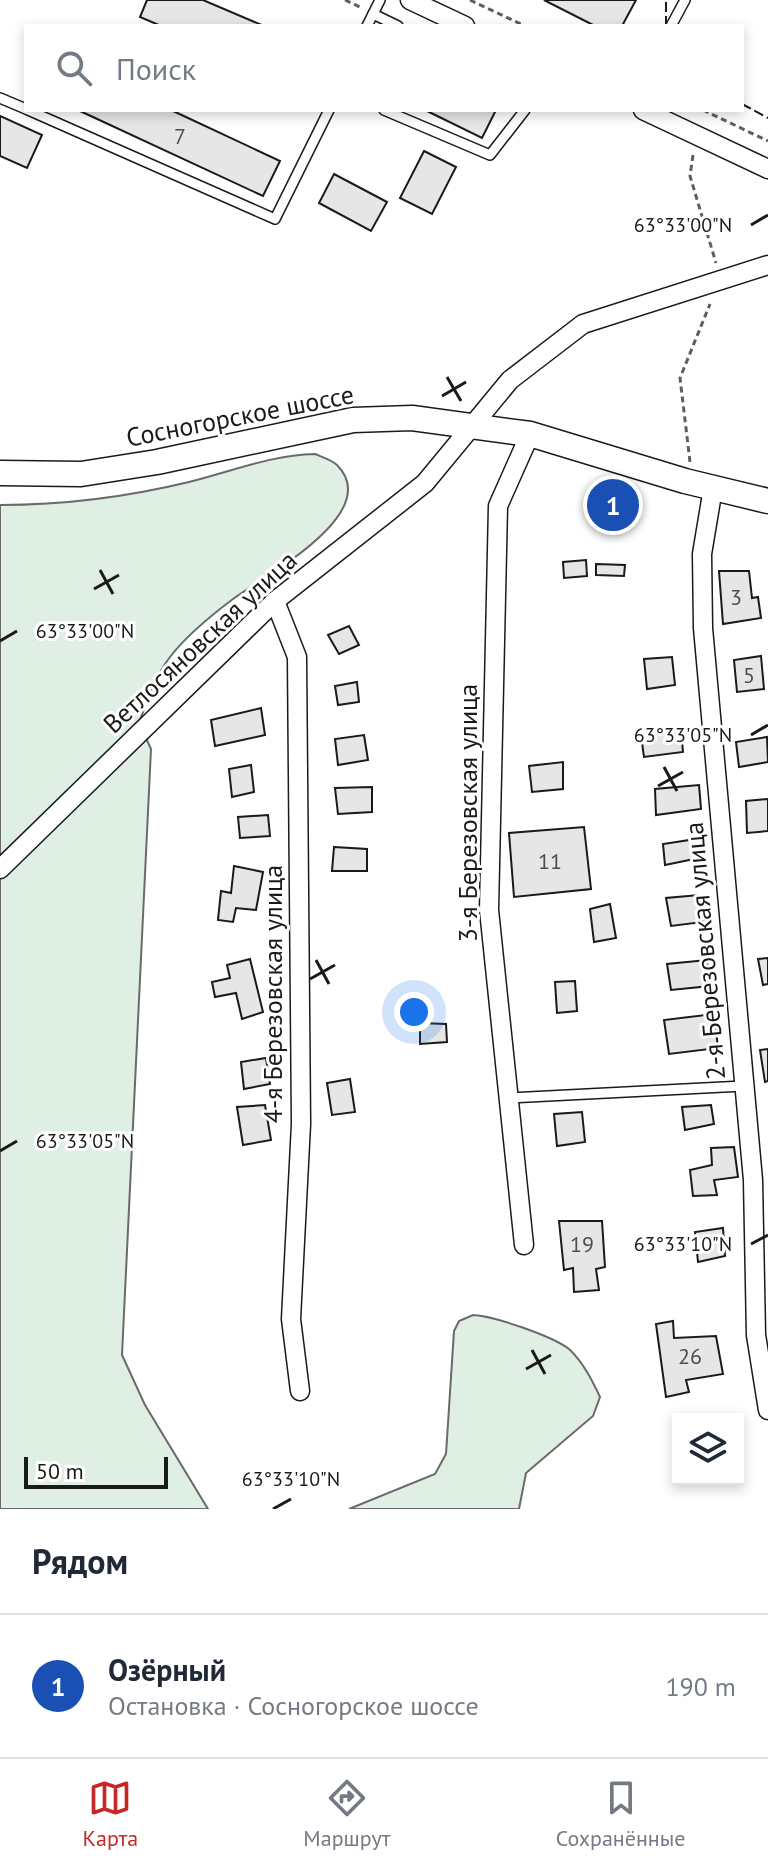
<!DOCTYPE html>
<html lang="ru">
<meta charset="utf-8">
<style>
:root{--surface:#fff;--page:#f2f2f3;--text:#1f2937;--muted:#747a83;--line:#e0e1e3;--accent:#c62828}
body{margin:0;font-family:"PT Sans",sans-serif;background:var(--page);color:var(--text)}
.controls{position:absolute;right:24px;bottom:24px;display:grid;overflow:hidden;border-radius:0px;box-shadow:0 4px 12px #0003}
.controls button{width:72px;height:72px;display:grid;place-items:center;padding:0;border:0;border-bottom:2px solid var(--line);background:var(--surface);color:var(--text);font:40px sans-serif}
.scale{position:absolute;left:24px;bottom:20px;width:144px;box-sizing:border-box;padding-left:8px;border:4px solid #1a1a1a;border-top:0;font-size:22px;line-height:28px;white-space:nowrap;color:#1a1a1a;-webkit-text-stroke:6px #fff;paint-order:stroke}
.you{position:absolute;left:414px;top:1012px;width:28px;height:28px;margin:-20px;border:6px solid #fff;border-radius:50%;background:#1a73e8;box-shadow:0 0 0 12px #1a73e833}
.badge{display:grid;place-items:center;width:52px;height:52px;border-radius:50%;background:var(--accent);color:#fff;font-size:26px;font-weight:700}
.pin{position:absolute;translate:-50% -50%;border:4px solid #fff;box-shadow:0 2px 8px #0006}
.list{margin:0;padding:0;list-style:none}
h2{display:flex;justify-content:space-between;align-items:center;height:104px;margin:0;padding:0 32px;font-size:34px}
h2 small{font-size:26px;font-weight:400;color:var(--muted)}
.list li{display:grid;grid-template-columns:52px 1fr auto;gap:24px;align-items:center;box-sizing:border-box;height:144px;padding:0 32px;border-top:2px solid var(--line)}
.list b{display:block;font-size:30px;white-space:nowrap}
.list p{margin:0;font-size:26px;white-space:nowrap;color:var(--muted)}
.list em{font-size:26px;font-style:normal;color:var(--muted)}
.icon{flex:none;width:44px;height:44px;fill:none;stroke:currentColor;stroke-width:2;stroke-linecap:round;stroke-linejoin:round}
.map{position:relative;flex:none;width:768px;height:1509px;overflow:hidden}
.search{position:absolute;background:var(--surface);box-shadow:0 4px 12px #0003;left:24px;right:24px;top:24px;height:88px;display:flex;align-items:center;gap:20px;box-sizing:border-box;padding:0 28px;border-radius:0px;color:var(--muted);font-size:30px}
.sheet{height:248px;background:var(--surface)}
nav{display:flex;justify-content:space-around;align-items:center;box-sizing:border-box;height:112px;border-top:2px solid var(--line);background:var(--surface);font-size:22px;color:var(--muted)}
nav a{display:grid;justify-items:center;gap:4px}
nav .on{color:var(--accent)}
.map>svg:first-child{display:block}
.green{fill:#e0efe3;stroke:#6a6a6a;stroke-width:2}
.building{fill:#e6e6e6;stroke:#1a1a1a;stroke-width:2}
.lines{fill:none;stroke-linecap:round;stroke-linejoin:round}
.service-casing{stroke:#1a1a1a;stroke-width:12}
.minor-casing{stroke:#1a1a1a;stroke-width:21}
.secondary-casing{stroke:#1a1a1a;stroke-width:27}
.path{stroke:#5f5f5f;stroke-width:3;stroke-dasharray:6 4;stroke-linecap:butt}
.service{stroke:#fff;stroke-width:9}
.minor{stroke:#fff;stroke-width:18}
.secondary{stroke:#fff;stroke-width:24}
.fence{stroke:#1a1a1a;stroke-width:2;stroke-dasharray:10 4;stroke-linecap:butt}
.ticks{fill:none;stroke:#1a1a1a;stroke-width:3}
.labels{text-anchor:middle;stroke-width:6;stroke-linejoin:round;paint-order:stroke}
.number-label{font-size:22px;fill:#4d4d4d}
.street-label{font-size:26px;fill:#1a1a1a;stroke:#fff}
.ticks-label{font-size:20px;text-anchor:middle;fill:#1a1a1a;stroke:#fff;stroke-width:6;stroke-linejoin:round;paint-order:stroke}
</style>
<div class="map">
<svg width="768" height="1509" viewBox="0 0 768 1509">
<rect width="100%" height="100%" fill="#fff"/>
<g class="green">
<path d="M315 454C322 457 332 460 337 465 385 513 263 577 233 599 213 614 186 636 170 657 156 675 147 701 139 723L151 749 122 1355 145 1405 208 1509H0V505C64 505 127 497 189 482 233 471 271 455 315 454Z"/>
<path d="M473 1315C494 1316 552 1336 569 1349 583 1362 592 1380 600 1397L593 1416 526 1473 519 1509H349L435 1474 446 1454 454 1331 459 1321Z"/>
</g>
<g class="building">
<polygon points="147,0 203,0 264,26 161,26 140,17"/>
<polygon points="544,0 636,0 622,26 595,26"/>
<polygon points="171,110 280,161 263,196 80,111"/>
<polygon points="425,110 496,110 482,138"/>
<polygon points="0,116 42,135 27,168 0,156"/>
<polygon points="424,151 456,167 432,214 400,198"/>
<polygon points="334,174 387,202 371,231 319,203"/>
<polygon points="586,560 587,576 564,578 563,562"/>
<polygon points="596,564 625,565 624,576 596,575"/>
<polygon points="719,571 749,571 752,598 758,597 761,618 723,624"/>
<polygon points="349,626 359,645 339,654 328,635"/>
<polygon points="761,656 764,689 737,692 734,660"/>
<polygon points="672,657 675,685 647,689 644,659"/>
<polygon points="357,682 359,702 338,705 335,686"/>
<polygon points="261,708 265,735 215,746 211,720"/>
<polygon points="681,730 683,752 644,757 641,736"/>
<polygon points="364,735 368,760 338,765 335,739"/>
<polygon points="767,737 768,762 739,767 736,742"/>
<polygon points="563,762 563,789 532,792 529,766"/>
<polygon points="251,765 254,792 232,797 229,769"/>
<polygon points="699,785 701,809 656,815 655,789"/>
<polygon points="372,787 372,812 338,814 335,788"/>
<polygon points="768,799 768,831 747,833 746,801"/>
<polygon points="268,815 270,836 240,838 238,817"/>
<polygon points="584,827 591,889 514,897 509,833"/>
<polygon points="696,839 699,858 665,865 663,844"/>
<polygon points="334,847 367,849 367,871 332,871"/>
<polygon points="234,866 263,872 256,910 236,908 233,922 218,920 221,891 231,893"/>
<polygon points="699,895 703,922 671,926 666,898"/>
<polygon points="610,904 616,938 594,942 590,909"/>
<polygon points="768,958 768,984 763,985 758,959"/>
<polygon points="250,959 263,1012 242,1019 236,993 215,997 212,982 230,978 227,965"/>
<polygon points="707,960 710,986 671,990 667,964"/>
<polygon points="575,981 577,1011 557,1013 555,982"/>
<polygon points="714,1014 718,1048 669,1054 664,1020"/>
<polygon points="420,1023 446,1024 447,1042 420,1044"/>
<polygon points="768,1049 768,1081 765,1082 760,1050"/>
<polygon points="266,1058 270,1084 244,1089 241,1062"/>
<polygon points="350,1079 355,1112 332,1115 327,1083"/>
<polygon points="265,1105 271,1140 243,1145 237,1107"/>
<polygon points="711,1105 714,1124 685,1130 682,1107"/>
<polygon points="582,1112 585,1142 557,1146 554,1114"/>
<polygon points="734,1147 738,1177 714,1180 717,1195 693,1196 690,1170 712,1165 711,1148"/>
<polygon points="559,1221 602,1221 605,1267 596,1269 599,1290 574,1292 573,1268 564,1270"/>
<polygon points="723,1228 725,1256 698,1262 695,1232"/>
<polygon points="673,1321 674,1338 716,1336 723,1374 686,1380 689,1392 666,1397 656,1324"/>
</g>
<g class="lines">
<g class="service-casing">
<g id="service">
<polyline points="373,14 398,26"/>
<polyline points="367,26 380,0"/>
<polyline points="671,26 685,0"/>
<polyline points="0,98 26,109"/>
<polyline points="28,110 275,219 329,110"/>
<polyline points="384,110 490,155 525,110"/>
<polyline points="509,1098 743,1086"/>
</g>
</g>
<g class="minor-casing">
<g id="minor">
<polyline points="410,0 465,26"/>
<polyline points="643,110 768,169"/>
<polyline points="713,488 702,554 703,628 753,1180 756,1335 768,1410"/>
<polyline points="275,601 297,657 301,1124 291,1319 300,1391"/>
<polyline points="0,869 275,601 425,483 510,380 583,324 768,265"/>
<polyline points="524,1245 489,910 498,506 530,434"/>
</g>
</g>
<g class="secondary-casing">
<polyline id="secondary" points="0,473 81,474 157,462 353,420 412,418 530,434 685,481 768,501"/>
</g>
<g class="path">
<polyline points="345,0 360,7"/>
<polyline points="470,0 525,26"/>
<polyline points="703,110 768,141"/>
<polyline points="693,155 690,176 716,263"/>
<polyline points="690,462 680,378 710,304"/>
</g>
<use href="#service" class="service"/>
<use href="#minor" class="minor"/>
<use href="#secondary" class="secondary"/>
<g class="fence">
<polyline points="666,26 666,0"/>
<polyline points="742,104 768,118"/>
</g>
</g>
<path class="ticks" d="M751 225 768 215M447 377 461 401M442 396 466 382M100 570 113 594M94 589 119 575M0 641 17 631M751 735 768 725M664 767 677 791M658 786 683 772M316 960 329 984M310 979 335 965M0 1151 17 1141M751 1244 768 1235M532 1350 545 1374M526 1369 551 1355M273 1509 291 1499"/>
<g class="labels">
<g class="number-label">
<text x="180" y="144">7</text>
<text x="736" y="605">3</text>
<text x="749" y="683">5</text>
<text x="550" y="869">11</text>
<text x="582" y="1252">19</text>
<text x="690" y="1364">26</text>
</g>
<g class="street-label">
<text transform="translate(240 416) rotate(-11)" y="9">Сосногорское шоссе</text>
<text transform="translate(200 642) rotate(-43)" y="9">Ветлосяновская улица</text>
<text transform="translate(468 813) rotate(-90)" y="9">3-я Березовская улица</text>
<text transform="translate(705 951) rotate(-95)" y="9">2-я Березовская улица</text>
<text transform="translate(273 994) rotate(-90)" y="9">4-я Березовская улица</text>
</g>
</g>
<g class="ticks-label">
<text x="683" y="232">63°33'00"N</text>
<text x="85" y="638">63°33'00"N</text>
<text x="683" y="742">63°33'05"N</text>
<text x="85" y="1148">63°33'05"N</text>
<text x="683" y="1251">63°33'10"N</text>
<text x="291" y="1486">63°33'10"N</text>
</g>
</svg>
<div class="controls">
<button><svg class="icon" aria-label="layers" viewBox="0 0 24 24"><path d="M12 4l9 5-9 5-9-5zM3 14l9 5 9-5"/></svg></button>
</div>
<div class="scale">50 m</div>
<div class="you"></div>
<div class="pin badge" style="left:613px;top:505px;background:#1a4fb4">1</div>
<div class="search"><svg class="icon" aria-label="search" viewBox="0 0 24 24"><circle cx="10" cy="10" r="6"/><path d="M15 15l6 6"/></svg>Поиск</div>
</div>
<section class="sheet">
<h2>Рядом<small></small></h2>
<ul class="list">
<li><span class="badge" style="background:#1a4fb4">1</span><div><b>Озёрный</b><p>Остановка · Сосногорское шоссе</p></div><em>190 m</em></li>
</ul>
</section>
<nav>
<a class="on"><svg class="icon" aria-label="map" viewBox="0 0 24 24"><path d="M3 6l6-2 6 2 6-2v14l-6 2-6-2-6 2zM9 4v14M15 6v14"/></svg>Карта</a>
<a><svg class="icon" aria-label="directions" viewBox="0 0 24 24"><path d="M12 3l9 9-9 9-9-9zM9 14v-3h6M13 9l2 2-2 2"/></svg>Маршрут</a>
<a><svg class="icon" aria-label="saved" viewBox="0 0 24 24"><path d="M7 4h10v16l-5-4-5 4z"/></svg>Сохранённые</a>
</nav>
